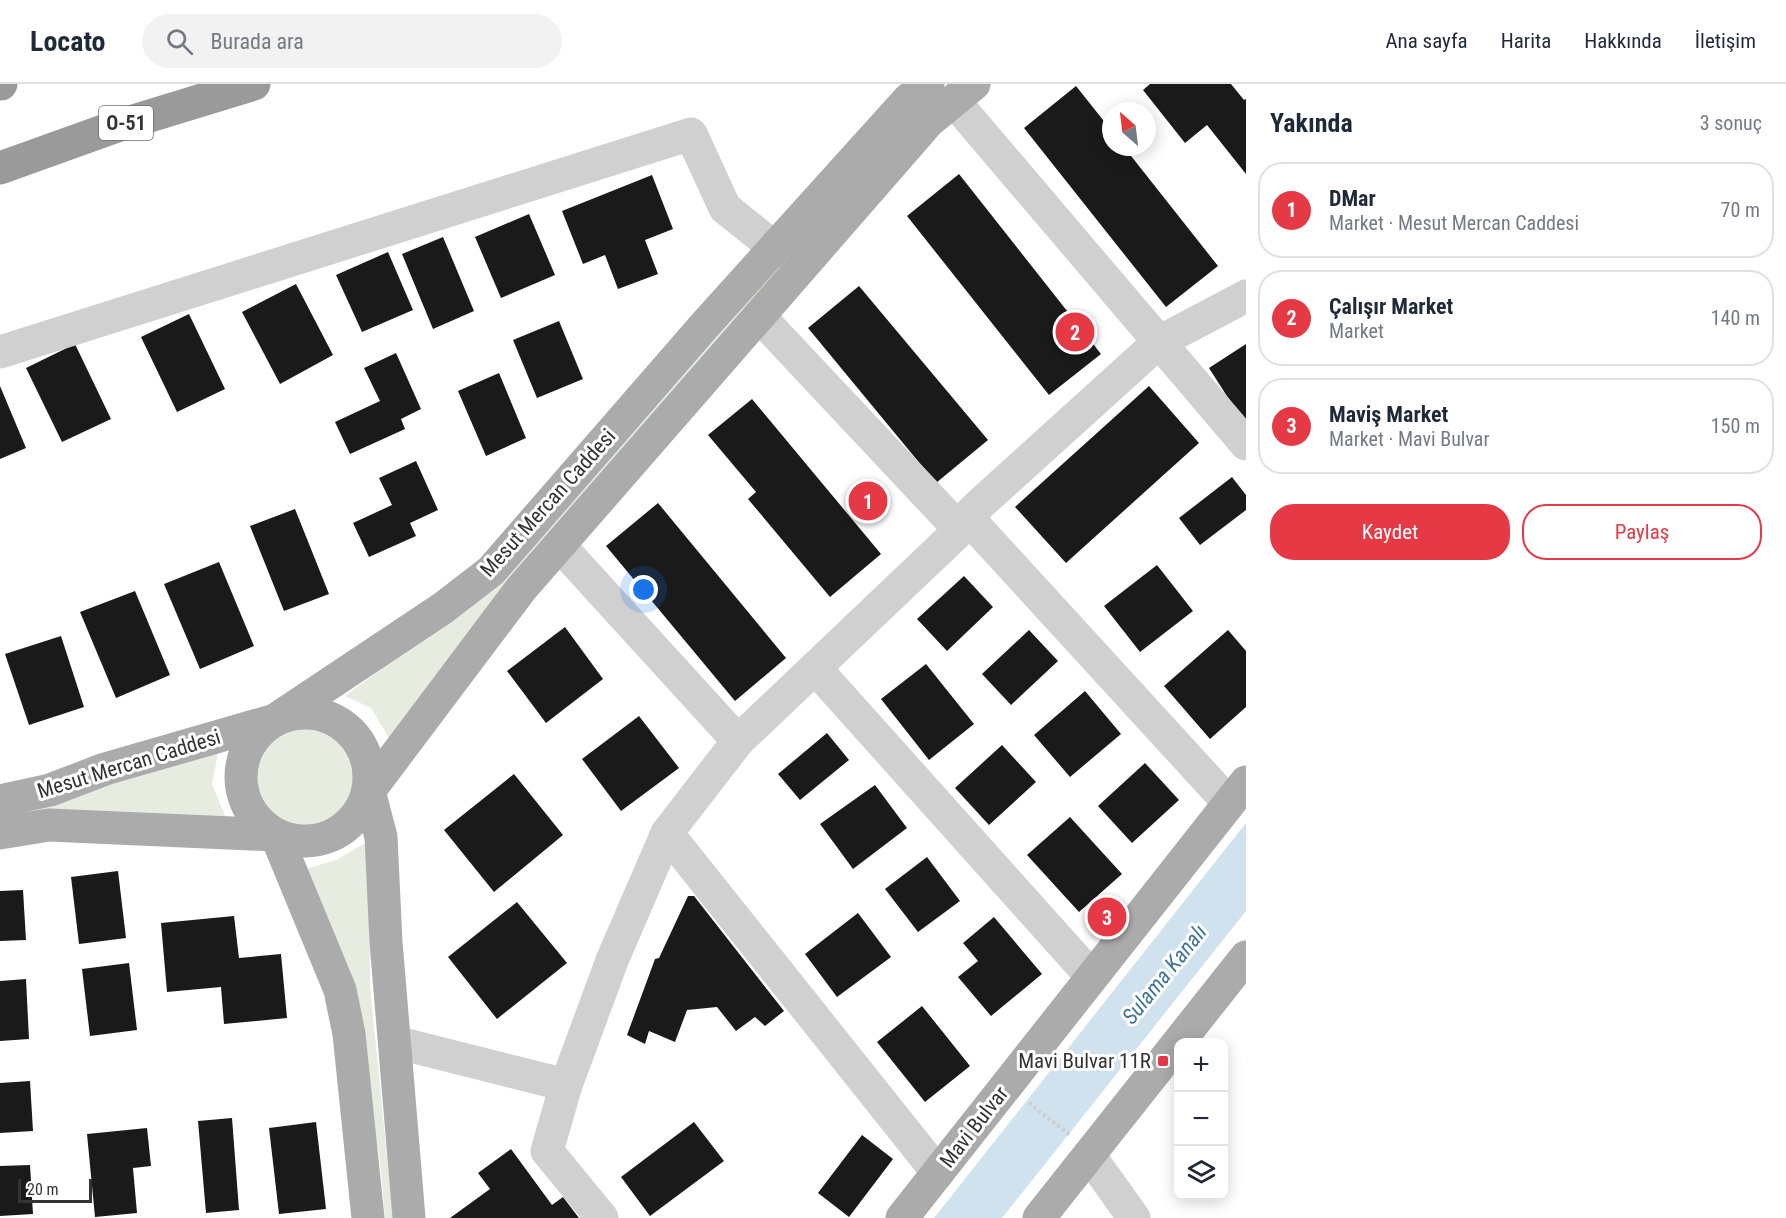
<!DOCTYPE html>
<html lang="tr">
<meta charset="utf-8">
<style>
:root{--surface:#fff;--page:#f2f2f3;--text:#1f2937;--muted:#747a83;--line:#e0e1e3;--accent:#e63946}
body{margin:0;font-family:"Roboto Condensed",sans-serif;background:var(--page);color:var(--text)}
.controls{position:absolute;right:18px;bottom:18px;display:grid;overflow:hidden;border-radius:12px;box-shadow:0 3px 15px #0003}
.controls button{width:54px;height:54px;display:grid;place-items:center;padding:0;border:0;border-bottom:2px solid var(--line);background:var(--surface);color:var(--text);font:30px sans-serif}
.compass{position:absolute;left:1102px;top:18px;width:54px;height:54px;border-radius:50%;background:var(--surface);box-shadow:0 3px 15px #0003;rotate:332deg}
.scale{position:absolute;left:18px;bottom:15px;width:74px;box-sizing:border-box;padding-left:6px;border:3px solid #333;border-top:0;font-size:16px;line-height:21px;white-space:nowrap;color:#333;-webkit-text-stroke:4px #fff;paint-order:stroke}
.you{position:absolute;left:644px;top:506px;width:21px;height:21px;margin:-15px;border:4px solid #fff;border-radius:50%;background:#1a73e8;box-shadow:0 0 0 9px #1a73e833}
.badge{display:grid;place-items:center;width:39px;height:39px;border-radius:50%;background:var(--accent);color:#fff;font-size:20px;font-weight:700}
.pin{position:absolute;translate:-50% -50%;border:3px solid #fff;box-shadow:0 2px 6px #0006}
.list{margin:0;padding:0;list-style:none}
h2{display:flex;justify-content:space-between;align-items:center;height:78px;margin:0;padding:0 24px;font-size:26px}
h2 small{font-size:20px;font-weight:400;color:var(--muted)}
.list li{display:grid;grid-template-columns:39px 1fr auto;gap:18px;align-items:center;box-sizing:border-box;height:96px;margin:0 12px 12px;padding:0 12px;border:2px solid var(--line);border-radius:24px}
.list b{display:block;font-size:22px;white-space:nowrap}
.list p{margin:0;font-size:20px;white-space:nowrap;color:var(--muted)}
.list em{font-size:20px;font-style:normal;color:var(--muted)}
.actions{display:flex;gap:12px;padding:18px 24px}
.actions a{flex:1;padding:14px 0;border:2px solid var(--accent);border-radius:24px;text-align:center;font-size:21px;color:var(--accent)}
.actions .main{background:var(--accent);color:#fff}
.icon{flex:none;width:33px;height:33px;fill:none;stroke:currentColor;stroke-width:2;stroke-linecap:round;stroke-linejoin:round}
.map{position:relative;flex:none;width:1246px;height:1134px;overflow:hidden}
header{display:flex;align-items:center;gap:36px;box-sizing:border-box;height:84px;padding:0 30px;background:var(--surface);border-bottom:2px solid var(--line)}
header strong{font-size:28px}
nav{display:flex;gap:33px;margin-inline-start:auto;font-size:21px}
.search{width:420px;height:54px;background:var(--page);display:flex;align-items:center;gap:15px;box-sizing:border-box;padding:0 21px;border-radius:33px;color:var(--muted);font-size:22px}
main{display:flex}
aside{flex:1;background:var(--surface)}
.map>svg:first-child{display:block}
.green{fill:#e6ecdf}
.water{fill:#cfe2ee}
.building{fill:#1a1a1a}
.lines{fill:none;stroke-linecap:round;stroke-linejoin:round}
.path{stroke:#cdcdcd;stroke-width:4;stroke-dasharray:3 3;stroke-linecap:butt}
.minor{stroke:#d0d0d0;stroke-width:33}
.major{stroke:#ababab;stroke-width:33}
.highway{stroke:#9a9a9a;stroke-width:33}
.poi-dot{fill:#e63946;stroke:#fff;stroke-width:2}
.labels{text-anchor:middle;stroke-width:6;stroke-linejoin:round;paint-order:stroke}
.shield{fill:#fff;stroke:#707070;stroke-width:1.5}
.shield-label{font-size:20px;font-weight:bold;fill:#333}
.street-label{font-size:21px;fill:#333;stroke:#fff}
.poi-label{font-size:21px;fill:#333;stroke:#fff;text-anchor:end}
.water-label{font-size:22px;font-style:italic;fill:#3f7597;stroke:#fff}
</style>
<header>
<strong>Locato</strong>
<div class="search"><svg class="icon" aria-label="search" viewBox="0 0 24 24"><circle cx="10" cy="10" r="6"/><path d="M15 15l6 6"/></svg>Burada ara</div>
<nav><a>Ana sayfa</a><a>Harita</a><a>Hakkında</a><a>İletişim</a></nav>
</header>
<main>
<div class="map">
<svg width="1246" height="1134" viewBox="0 0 1246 1134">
<rect width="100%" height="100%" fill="#fff"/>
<g class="green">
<polygon points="769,183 777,194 389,654 371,624 345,612 411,563"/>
<circle cx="305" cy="690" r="50"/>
<polygon points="219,664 212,700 228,739 0,734"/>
<polygon points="369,757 370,901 393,1134 385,1134 380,1077 349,902 303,786 336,776"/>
</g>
<polygon class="water" points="1246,739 1246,827 1002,1134 934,1134"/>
<g class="building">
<polygon points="1150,0 1231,0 1244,16 1246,15 1246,90 1207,41 1185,59 1143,6"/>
<polygon points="1076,2 1111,46 1111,63 1124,63 1218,182 1166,223 1024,44"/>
<polygon points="959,90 1101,270 1049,311 907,132"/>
<polygon points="652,91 673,145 645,156 658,190 618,205 605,171 583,180 562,127"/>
<polygon points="529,130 555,191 501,214 475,153"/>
<polygon points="443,153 474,227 433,245 402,170"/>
<polygon points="388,168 413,226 362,248 336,191"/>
<polygon points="296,200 333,271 280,300 242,228"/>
<polygon points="859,202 988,356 936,399 808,244"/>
<polygon points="189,230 225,305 177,328 141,253"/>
<polygon points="559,237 583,295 537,314 513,256"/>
<polygon points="75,260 111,335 62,358 26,284"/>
<polygon points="1246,260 1246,342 1209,284"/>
<polygon points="396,269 421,325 401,335 405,345 350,370 335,338 380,317 364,284"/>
<polygon points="499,289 526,354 486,372 458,307"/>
<polygon points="0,302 26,364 0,375"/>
<polygon points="1149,302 1199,359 1066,479 1015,423"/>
<polygon points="752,315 881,470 830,513 748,415 756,408 708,351"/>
<polygon points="416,377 438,426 410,439 416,452 369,473 353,439 392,421 379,394"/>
<polygon points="1232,393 1246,411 1246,426 1200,461 1179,434"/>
<polygon points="658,419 786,574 735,617 606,462"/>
<polygon points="295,425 329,510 284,527 250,442"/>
<polygon points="219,478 254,562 200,585 164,500"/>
<polygon points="1157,481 1193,527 1140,568 1104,522"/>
<polygon points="964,492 993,523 947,567 917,535"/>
<polygon points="135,507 170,591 116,614 80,528"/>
<polygon points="565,543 603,595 546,639 507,587"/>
<polygon points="1029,546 1058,577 1011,621 982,590"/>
<polygon points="1228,546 1246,567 1246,623 1210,655 1164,602"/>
<polygon points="61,552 84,623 29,641 5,570"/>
<polygon points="926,580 974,640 929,676 881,615"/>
<polygon points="1085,607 1121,650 1070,693 1034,651"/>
<polygon points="639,632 679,684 621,727 582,675"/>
<polygon points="827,649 849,676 800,716 778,690"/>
<polygon points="1002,661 1036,698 989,741 955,704"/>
<polygon points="1145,679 1179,716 1132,759 1098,722"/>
<polygon points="514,690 563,751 494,808 444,746"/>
<polygon points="875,701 907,744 853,785 820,740"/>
<polygon points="1070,733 1122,790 1079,828 1027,771"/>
<polygon points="927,773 960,817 918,848 885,805"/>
<polygon points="118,787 126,854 79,860 71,793"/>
<polygon points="23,806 26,856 0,857 0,807"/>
<polygon points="688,812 694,812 784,927 765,942 755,933 736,947 717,923 687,926 675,958 649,947 645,960 627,951 655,875 659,874"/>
<polygon points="517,818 567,879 497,935 448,873"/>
<polygon points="858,829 891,873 837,913 805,870"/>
<polygon points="234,832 239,874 281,870 287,934 224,940 221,903 167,908 161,839"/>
<polygon points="994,833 1042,890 991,932 958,893 978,877 963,859"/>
<polygon points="129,879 137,946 90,952 82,885"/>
<polygon points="26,895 29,955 0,957 0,897"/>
<polygon points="922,922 970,982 925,1018 877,958"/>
<polygon points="30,997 33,1047 0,1049 0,999"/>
<polygon points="232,1034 239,1126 206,1129 198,1037"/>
<polygon points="316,1038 326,1125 279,1130 269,1044"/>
<polygon points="694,1038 724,1077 650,1132 621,1093"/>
<polygon points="147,1044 151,1082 133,1084 137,1129 95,1133 87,1050"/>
<polygon points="862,1051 893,1075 849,1133 818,1109"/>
<polygon points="511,1065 552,1121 563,1113 579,1134 450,1134 490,1105 478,1089"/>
<polygon points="30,1081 33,1130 0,1132 0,1082"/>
</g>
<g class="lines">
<polyline class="path" points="1029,1019 1070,1051"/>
<g class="minor">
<polyline points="954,17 1246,360"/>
<polyline points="759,232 960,446"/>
<polyline points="0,268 691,50 725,124 775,164 799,176"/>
<polyline points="967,433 1229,719"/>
<polyline points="560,462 738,657"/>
<polyline points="815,584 1092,893"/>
<polyline points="667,749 938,1089"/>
<polyline points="395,958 566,1001"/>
<polyline points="1089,1071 1134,1134"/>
<polyline points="602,1134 547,1067 566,1001 613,874 667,749 738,657 960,446 967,433 979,421 1159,258 1246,212"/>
</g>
<g class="major">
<circle cx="305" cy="693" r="64"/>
<polyline points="369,707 521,505 929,37 974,0"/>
<polyline points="369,707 381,753 386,858 409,1134"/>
<polyline points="0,717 50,706 105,685 275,636 443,524 491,487 704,242 908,16 928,0"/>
<polyline points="0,749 49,741 276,751"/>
<polyline points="276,751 340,906 349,950 368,1134"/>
<polyline points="902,1134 1246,698"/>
<polyline points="1039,1134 1246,873"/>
</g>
<g class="highway">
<polyline points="0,0 1,0"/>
<polyline points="0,84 117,42 254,0"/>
</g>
</g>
<rect class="poi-dot" x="1157" y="971" width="12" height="12" rx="3"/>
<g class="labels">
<rect class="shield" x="99" y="22" width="54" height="34" rx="4.5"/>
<g class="shield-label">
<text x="126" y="46">O-51</text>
</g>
<g class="street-label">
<text transform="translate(548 419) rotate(-48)" y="7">Mesut Mercan Caddesi</text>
<text transform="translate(129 680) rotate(-17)" y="7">Mesut Mercan Caddesi</text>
<text transform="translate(974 1043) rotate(-52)" y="7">Mavi Bulvar</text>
</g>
<g class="poi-label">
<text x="1151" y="984">Mavi Bulvar 11R</text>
</g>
<g class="water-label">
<text transform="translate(1164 890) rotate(-51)" y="8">Sulama Kanalı</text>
</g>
</g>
</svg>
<div class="controls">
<button>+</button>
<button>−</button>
<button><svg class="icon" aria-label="layers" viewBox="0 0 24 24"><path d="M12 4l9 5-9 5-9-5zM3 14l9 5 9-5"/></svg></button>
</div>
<svg class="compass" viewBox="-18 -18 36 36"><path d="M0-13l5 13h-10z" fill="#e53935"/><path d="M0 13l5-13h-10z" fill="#747a83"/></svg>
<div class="scale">20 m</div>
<div class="you"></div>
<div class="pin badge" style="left:868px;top:417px">1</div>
<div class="pin badge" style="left:1075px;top:248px">2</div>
<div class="pin badge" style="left:1107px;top:833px">3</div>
</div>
<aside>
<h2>Yakında<small>3 sonuç</small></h2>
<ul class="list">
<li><span class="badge">1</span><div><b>DMar</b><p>Market · Mesut Mercan Caddesi</p></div><em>70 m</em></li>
<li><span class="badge">2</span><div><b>Çalışır Market</b><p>Market</p></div><em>140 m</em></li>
<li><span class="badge">3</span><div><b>Maviş Market</b><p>Market · Mavi Bulvar</p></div><em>150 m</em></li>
</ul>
<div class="actions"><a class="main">Kaydet</a><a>Paylaş</a></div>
</aside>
</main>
